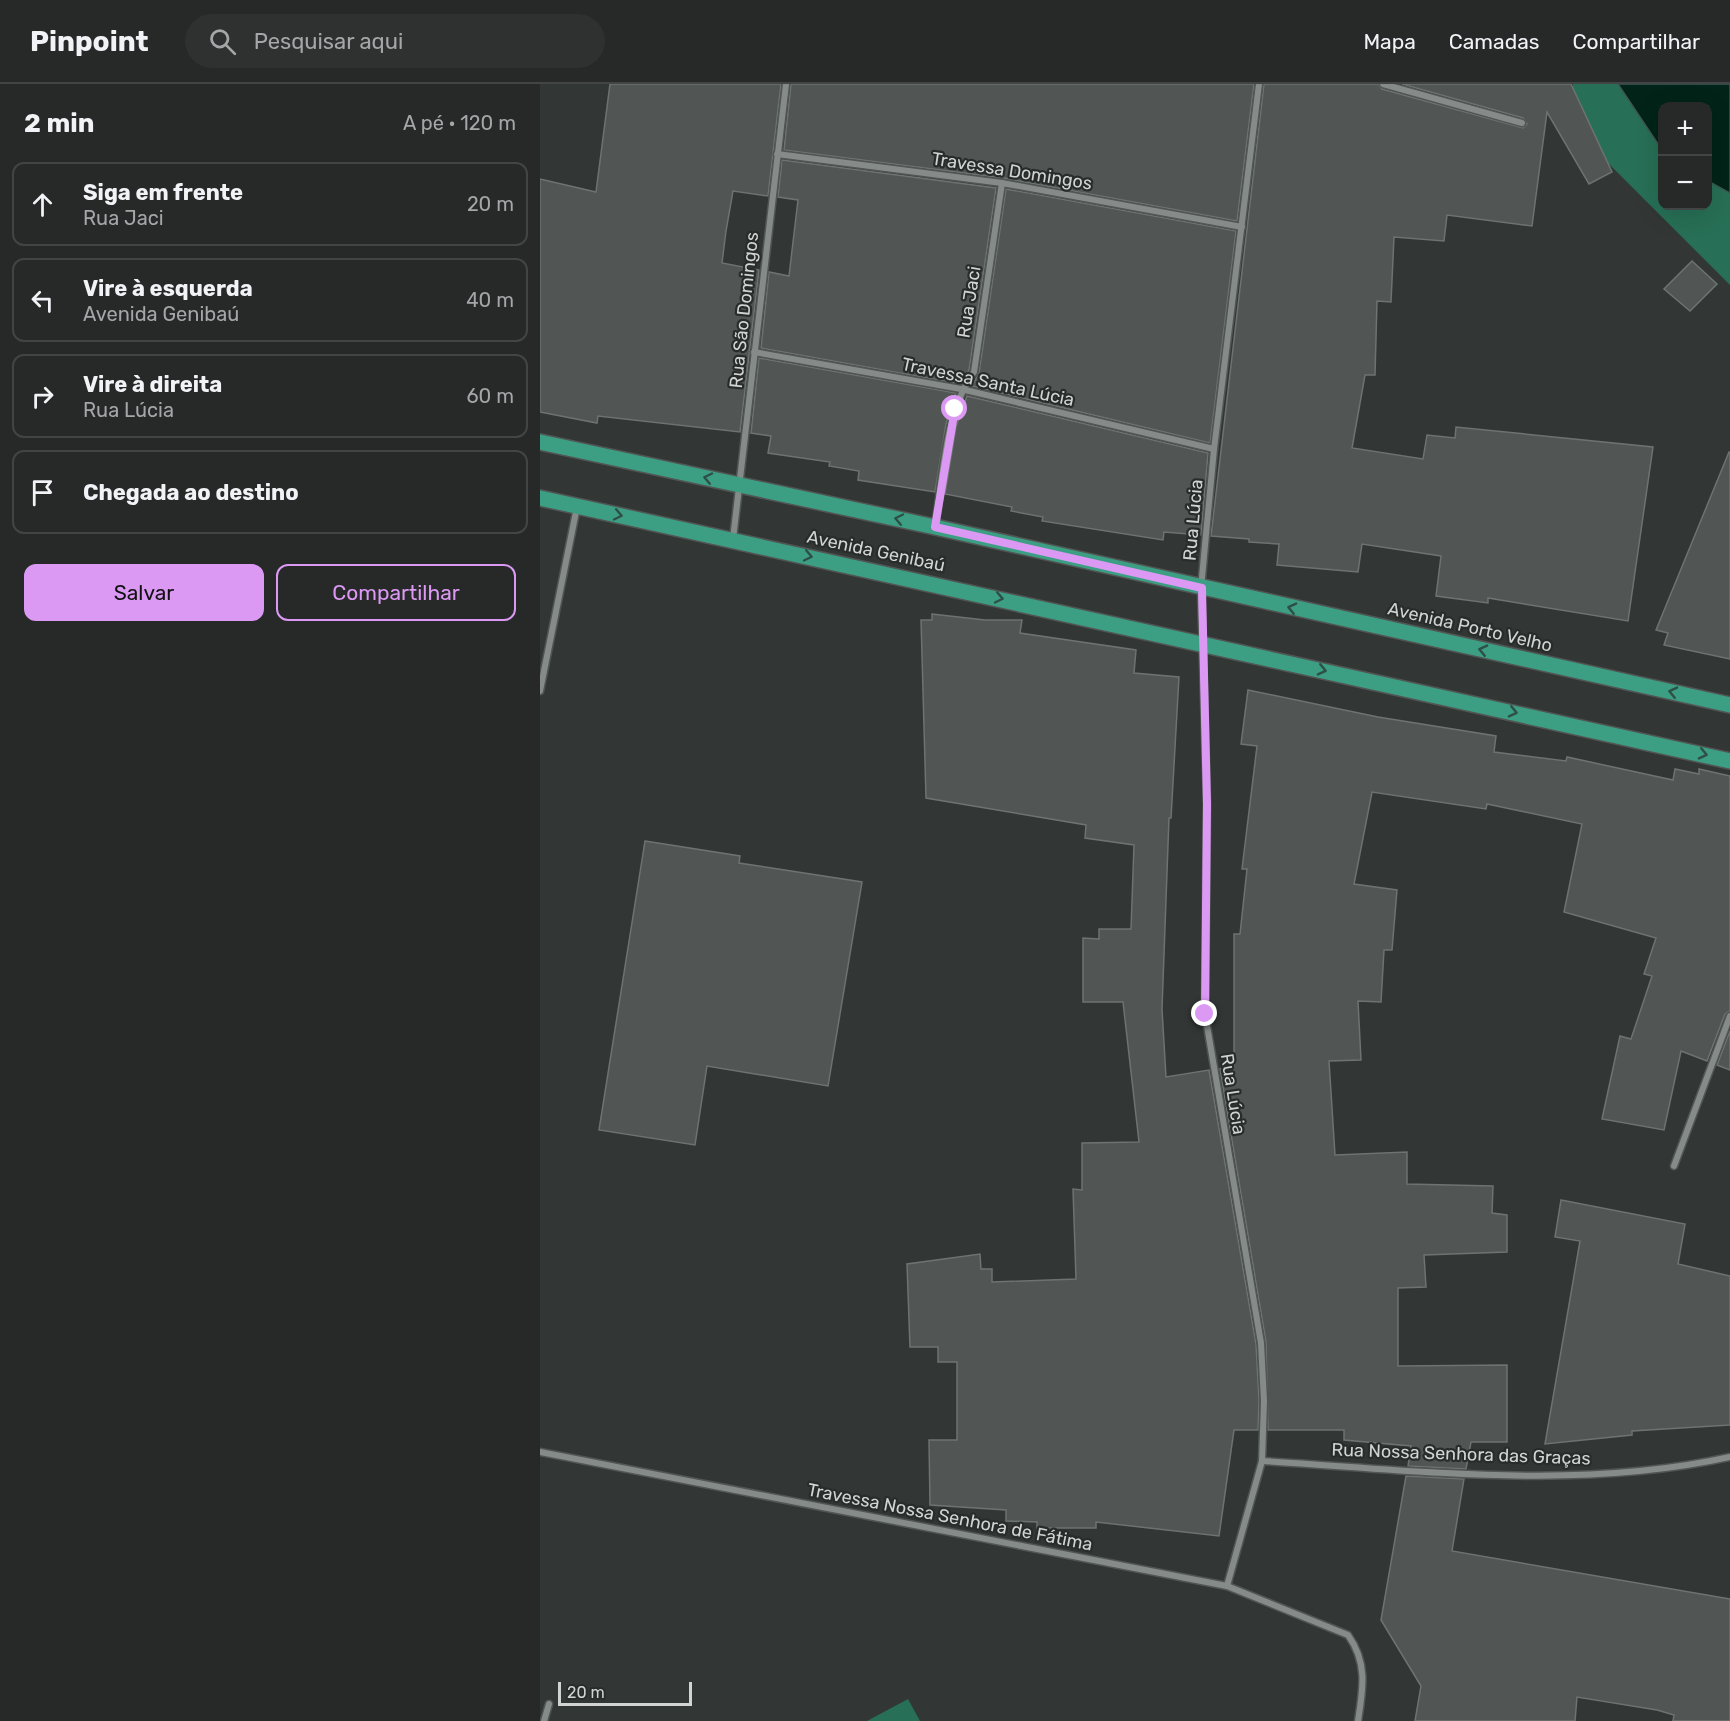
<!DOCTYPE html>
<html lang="pt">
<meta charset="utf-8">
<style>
:root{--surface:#262928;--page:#2e3130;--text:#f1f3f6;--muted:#a4a6a8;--line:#424545;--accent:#dc99f4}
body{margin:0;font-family:Rubik,sans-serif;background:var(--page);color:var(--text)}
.controls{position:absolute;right:18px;top:18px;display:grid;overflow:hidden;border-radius:12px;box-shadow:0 6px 24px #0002}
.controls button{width:54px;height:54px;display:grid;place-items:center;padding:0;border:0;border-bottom:2px solid var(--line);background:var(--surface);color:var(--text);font:30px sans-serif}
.scale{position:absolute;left:18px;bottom:15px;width:134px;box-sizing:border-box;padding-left:6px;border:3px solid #d1d4d3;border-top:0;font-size:16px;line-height:21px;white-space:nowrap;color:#d1d4d3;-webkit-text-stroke:4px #282d2b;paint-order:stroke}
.stop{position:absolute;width:18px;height:18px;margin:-14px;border:4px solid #dc99f4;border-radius:50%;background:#fff}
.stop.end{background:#dc99f4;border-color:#fff;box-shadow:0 2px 6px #0008}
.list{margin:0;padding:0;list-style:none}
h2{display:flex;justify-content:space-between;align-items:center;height:78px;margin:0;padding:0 24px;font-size:26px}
h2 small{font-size:20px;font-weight:400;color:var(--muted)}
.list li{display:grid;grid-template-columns:39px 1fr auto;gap:18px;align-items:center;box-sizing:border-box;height:84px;margin:0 12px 12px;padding:0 12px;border:2px solid var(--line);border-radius:12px}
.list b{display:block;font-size:22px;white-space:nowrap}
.list p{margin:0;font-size:20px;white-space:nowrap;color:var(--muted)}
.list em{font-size:20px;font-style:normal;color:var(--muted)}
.actions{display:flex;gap:12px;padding:18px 24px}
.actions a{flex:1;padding:14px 0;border:2px solid var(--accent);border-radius:12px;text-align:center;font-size:21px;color:var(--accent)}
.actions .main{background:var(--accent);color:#111}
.icon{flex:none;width:33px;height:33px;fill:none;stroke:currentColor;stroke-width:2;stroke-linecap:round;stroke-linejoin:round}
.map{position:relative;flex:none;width:1190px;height:1637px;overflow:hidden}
header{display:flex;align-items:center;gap:36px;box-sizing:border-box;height:84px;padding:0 30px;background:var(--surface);border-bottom:2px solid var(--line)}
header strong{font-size:28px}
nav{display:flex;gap:33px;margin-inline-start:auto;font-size:21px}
.search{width:420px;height:54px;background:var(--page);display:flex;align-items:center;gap:15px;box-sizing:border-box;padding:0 21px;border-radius:33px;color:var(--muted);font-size:22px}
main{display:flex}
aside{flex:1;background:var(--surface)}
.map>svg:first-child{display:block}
.green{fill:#276f56}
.water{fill:#012318;stroke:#3f5850;stroke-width:1.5}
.building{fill:#515654;stroke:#6d7370;stroke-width:1.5}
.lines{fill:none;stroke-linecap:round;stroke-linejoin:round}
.minor-casing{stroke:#515553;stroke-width:9}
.primary-casing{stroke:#515553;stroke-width:18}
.minor{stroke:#858b88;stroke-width:6}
.primary{stroke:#3c9f84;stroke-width:15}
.oneway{stroke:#2e4f46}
.route{stroke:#dc99f4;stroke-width:8}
.labels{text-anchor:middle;stroke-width:4.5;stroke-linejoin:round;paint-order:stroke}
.street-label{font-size:18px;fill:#d1d4d3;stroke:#282d2b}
</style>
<header>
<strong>Pinpoint</strong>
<div class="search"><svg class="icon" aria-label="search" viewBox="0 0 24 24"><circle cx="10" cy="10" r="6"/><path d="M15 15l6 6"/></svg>Pesquisar aqui</div>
<nav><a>Mapa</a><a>Camadas</a><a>Compartilhar</a></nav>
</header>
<main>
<aside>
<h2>2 min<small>A pé · 120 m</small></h2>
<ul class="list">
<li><svg class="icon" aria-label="ahead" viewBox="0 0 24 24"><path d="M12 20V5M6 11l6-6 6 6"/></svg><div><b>Siga em frente</b><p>Rua Jaci</p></div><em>20 m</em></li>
<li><svg class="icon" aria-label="left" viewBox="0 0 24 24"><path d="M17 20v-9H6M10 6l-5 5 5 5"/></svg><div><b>Vire à esquerda</b><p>Avenida Genibaú</p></div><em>40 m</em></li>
<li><svg class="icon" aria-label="right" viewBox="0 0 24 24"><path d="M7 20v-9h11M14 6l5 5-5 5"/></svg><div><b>Vire à direita</b><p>Rua Lúcia</p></div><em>60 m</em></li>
<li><svg class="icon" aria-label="arrive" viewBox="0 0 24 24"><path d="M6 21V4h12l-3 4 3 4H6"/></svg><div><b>Chegada ao destino</b></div></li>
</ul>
<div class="actions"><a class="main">Salvar</a><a>Compartilhar</a></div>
</aside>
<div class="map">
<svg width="1190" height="1637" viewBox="0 0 1190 1637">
<rect width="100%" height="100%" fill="#323735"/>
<g class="green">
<polygon points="1033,0 1078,0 1122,66 1122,122 1168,122 1168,97 1190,109 1190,201 1031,42"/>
<polygon points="368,1615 380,1637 327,1637"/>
</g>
<polygon class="water" points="1078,0 1190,0 1190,109 1168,97 1168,22 1122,22 1122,66"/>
<g class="building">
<polygon points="70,0 241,0 228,112 193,107 186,147 182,179 219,186 200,348 58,332 57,339 0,328 0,95 56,108"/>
<polygon points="251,0 714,0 697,137 463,94 244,66"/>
<polygon points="724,0 838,0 842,5 983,44 987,40 983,34 862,0 1031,0 1072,88 1049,100 1007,28 992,142 907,131 904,157 854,153 851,218 837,217 835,291 825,291 812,364 883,375 887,351 915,354 916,343 1113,363 1088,537 948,514 948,519 896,512 901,472 822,460 818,488 737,481 739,460 709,458 709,455 671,452"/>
<polygon points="242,76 456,104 429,286 421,300 221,264 229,188 249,192 258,116 238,113"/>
<polygon points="466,105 696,147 670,359 432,302 439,289"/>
<polygon points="1152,177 1177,200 1150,227 1124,205"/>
<polygon points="219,274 416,309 406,340 395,408 318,396 319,387 289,382 290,378 228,369 231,352 211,349"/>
<polygon points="427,312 668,369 661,451 624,448 623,456 502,437 503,433 471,427 472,423 405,410 416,343"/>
<polygon points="1189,368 1190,368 1190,575 1124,561 1128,549 1116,546"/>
<polygon points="392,530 445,536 482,536 480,549 596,566 594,589 639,593 631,734 629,734 622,925 626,993 669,986 716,1260 719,1317 718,1346 694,1346 679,1452 556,1438 556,1444 497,1444 497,1438 466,1437 466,1426 390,1421 389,1356 417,1356 417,1278 398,1278 398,1263 370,1263 367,1180 440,1170 441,1185 452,1185 452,1198 536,1195 533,1105 542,1106 542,1059 599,1058 583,918 543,918 543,854 559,855 559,845 591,845 594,761 545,754 546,741 386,714 381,536 392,536"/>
<polygon points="708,606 838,633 956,652 954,668 1026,677 1027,673 1133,696 1135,685 1159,690 1159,685 1190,692 1190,927 1185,930 1167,977 1141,967 1124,1046 1062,1035 1080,952 1091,955 1112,892 1104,890 1116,854 1024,828 1042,740 947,720 946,725 832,708 814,800 857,806 852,866 844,866 841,918 818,917 821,976 789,977 795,1071 867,1068 867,1100 953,1102 952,1129 967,1131 967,1168 884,1171 886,1203 858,1204 858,1282 967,1281 967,1358 931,1358 926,1385 868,1382 871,1362 804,1356 804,1346 728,1346 726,1258 680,985 694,983 694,850 700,850 707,785 702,785 717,662 701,660"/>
<polygon points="105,757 200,772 199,779 322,798 288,1002 167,982 155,1061 59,1046"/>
<polygon points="1190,947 1190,986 1177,981"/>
<polygon points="1021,1116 1145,1140 1138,1180 1190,1192 1190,1341 1092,1347 1092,1351 1005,1360 1040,1157 1015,1153"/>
<polygon points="866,1392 924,1395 912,1467 1190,1515 1190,1637 1133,1637 1134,1631 1117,1626 1037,1613 1035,1637 875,1637 881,1602 841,1536"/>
</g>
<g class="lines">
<g class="minor-casing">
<g id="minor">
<polyline points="843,0 982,39"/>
<polyline points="237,70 462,99 702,143"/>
<polyline points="214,268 421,305 674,365"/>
<path d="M395 443C403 394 405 327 434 288L462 99"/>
<polyline points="193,455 246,0"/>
<polyline points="0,607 37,423"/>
<polyline points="1134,1082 1190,932"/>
<path d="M0 1368 687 1502 808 1551C828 1579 823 1605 818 1637"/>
<path d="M722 1377C876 1386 1037 1407 1190 1373"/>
<polyline points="687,1502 722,1377 724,1317 721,1259 665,930 667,720 661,504 674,365 719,0"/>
<polyline points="4,1637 9,1620"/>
</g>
</g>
<g class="primary-casing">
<g id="primary">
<polyline points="0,358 395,443 1190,621"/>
<polyline points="0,414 1190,677"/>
</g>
</g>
<use href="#minor" class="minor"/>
<use href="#primary" class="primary"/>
</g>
<defs><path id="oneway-chevron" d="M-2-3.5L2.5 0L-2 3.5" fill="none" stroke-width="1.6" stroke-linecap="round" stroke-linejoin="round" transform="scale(1.5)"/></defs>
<g class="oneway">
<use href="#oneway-chevron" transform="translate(168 394) rotate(-168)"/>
<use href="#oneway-chevron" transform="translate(78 431) rotate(12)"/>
<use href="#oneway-chevron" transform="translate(359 435) rotate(-168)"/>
<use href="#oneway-chevron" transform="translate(268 472) rotate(12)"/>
<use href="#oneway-chevron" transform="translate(459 514) rotate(12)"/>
<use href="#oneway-chevron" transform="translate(752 524) rotate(-167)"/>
<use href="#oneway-chevron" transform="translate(943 566) rotate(-167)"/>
<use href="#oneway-chevron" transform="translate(782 586) rotate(13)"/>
<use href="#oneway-chevron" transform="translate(1133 608) rotate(-167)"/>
<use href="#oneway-chevron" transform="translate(973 628) rotate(13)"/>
<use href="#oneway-chevron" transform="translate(1163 670) rotate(13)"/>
</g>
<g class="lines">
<polyline class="route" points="415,325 395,443 662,504 667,720 665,930"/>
</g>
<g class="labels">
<g class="street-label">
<text transform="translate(472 87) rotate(9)" y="6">Travessa Domingos</text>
<text transform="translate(429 218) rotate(-81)" y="6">Rua Jaci</text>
<text transform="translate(204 226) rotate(-84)" y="6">Rua São Domingos</text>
<text transform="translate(448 298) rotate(12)" y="6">Travessa Santa Lúcia</text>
<text transform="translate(653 436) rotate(-85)" y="6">Rua Lúcia</text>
<text transform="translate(336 467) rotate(12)" y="6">Avenida Genibaú</text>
<text transform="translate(930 543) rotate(13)" y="6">Avenida Porto Velho</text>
<text transform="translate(693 1010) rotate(81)" y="6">Rua Lúcia</text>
<text transform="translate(921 1370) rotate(2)" y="6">Rua Nossa Senhora das Graças</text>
<text transform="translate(410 1433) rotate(11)" y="6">Travessa Nossa Senhora de Fátima</text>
</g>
</g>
</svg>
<div class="controls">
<button>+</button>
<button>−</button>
</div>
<div class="scale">20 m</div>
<div class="stop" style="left:415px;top:325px"></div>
<div class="stop end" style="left:665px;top:930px"></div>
</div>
</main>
